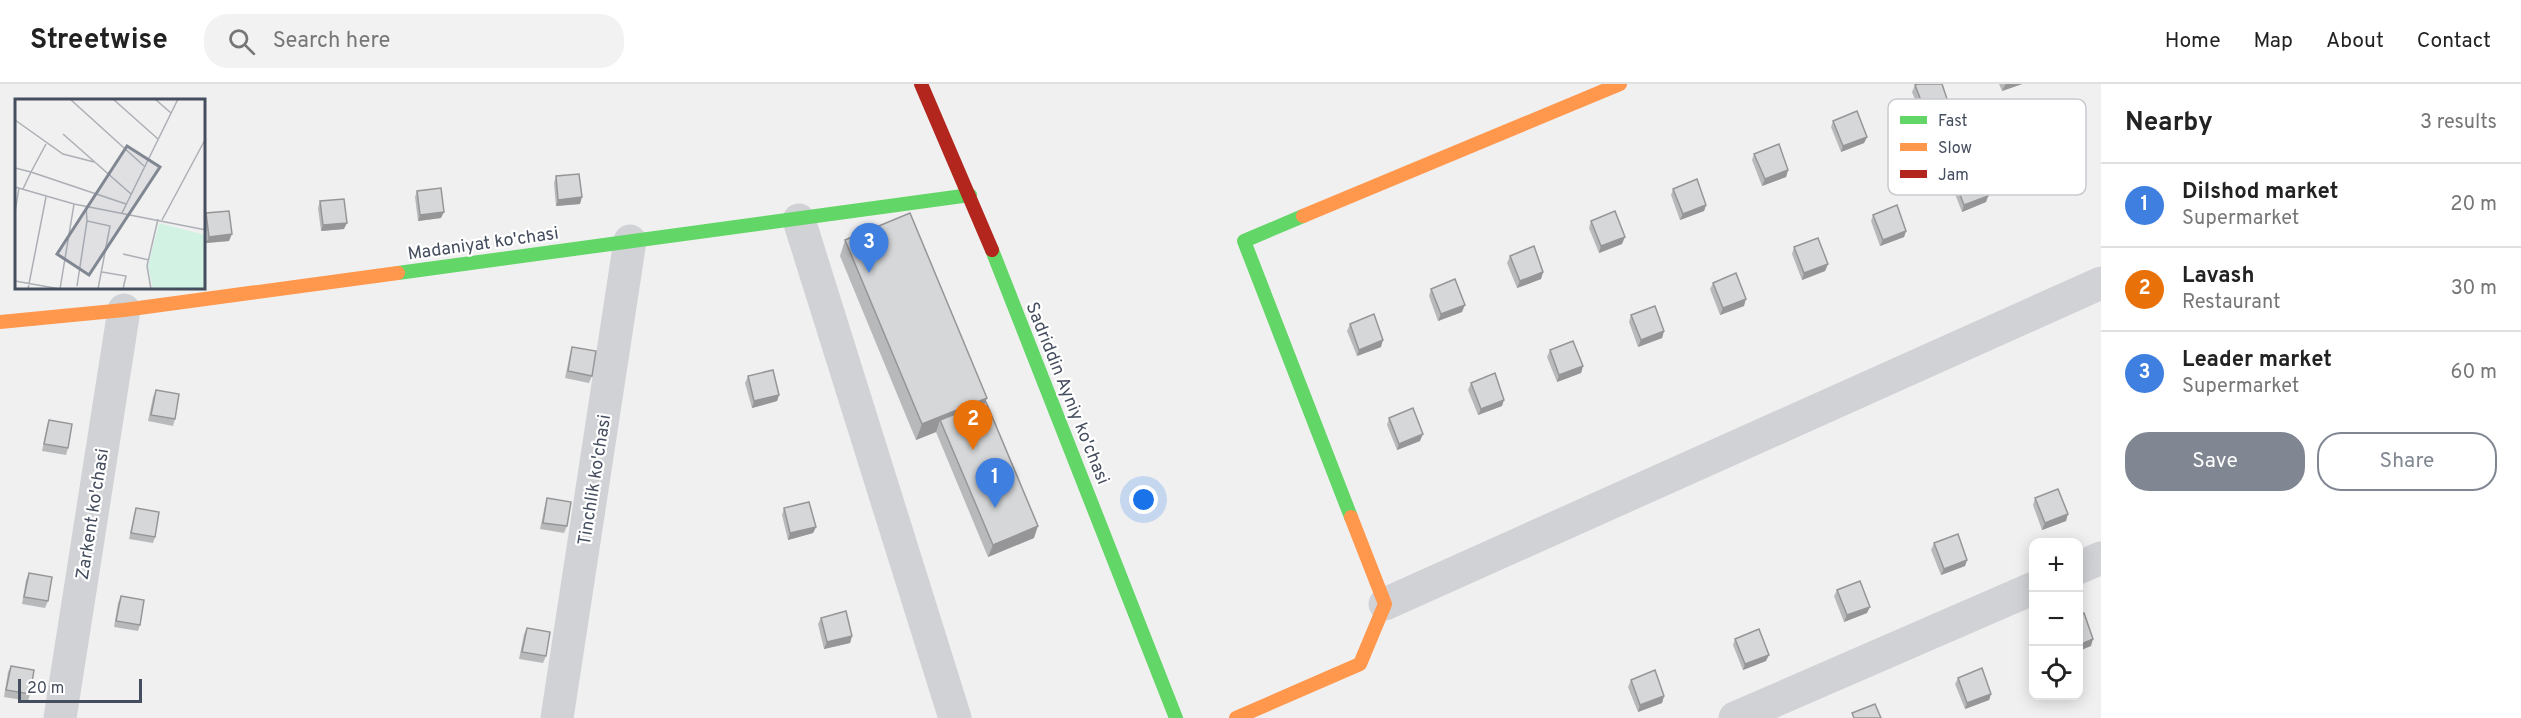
<!DOCTYPE html>
<meta charset="utf-8">
<style>
:root{--surface:#fff;--page:#f2f2f2;--text:#222;--muted:#767676;--line:#e0e0e0;--accent:#818792}
body{margin:0;font-family:Overpass,sans-serif;background:var(--page);color:var(--text)}
.controls{position:absolute;right:18px;bottom:18px;display:grid;overflow:hidden;border-radius:12px;box-shadow:0 3px 15px #0003}
.controls button{width:54px;height:54px;display:grid;place-items:center;padding:0;border:0;border-bottom:2px solid var(--line);background:var(--surface);color:var(--text);font:30px sans-serif}
.scale{position:absolute;left:18px;bottom:15px;width:124px;box-sizing:border-box;padding-left:6px;border:3px solid #454e5f;border-top:0;font-size:16px;line-height:21px;white-space:nowrap;color:#454e5f;-webkit-text-stroke:4px #fff;paint-order:stroke}
.you{position:absolute;left:1144px;top:416px;width:21px;height:21px;margin:-15px;border:4px solid #fff;border-radius:50%;background:#1a73e8;box-shadow:0 0 0 9px #1a73e833}
.badge{display:grid;place-items:center;width:39px;height:39px;border-radius:50%;background:var(--accent);color:#fff;font-size:20px;font-weight:700}
.pin{position:absolute;translate:-50% -50px;filter:drop-shadow(0 2px 3px #0008)}
.pin::after{content:'';position:absolute;top:32px;width:21px;height:18px;background:inherit;clip-path:polygon(0 0,100% 0,50% 100%)}
.list{margin:0;padding:0;list-style:none}
h2{display:flex;justify-content:space-between;align-items:center;height:78px;margin:0;padding:0 24px;font-size:26px}
h2 small{font-size:20px;font-weight:400;color:var(--muted)}
.list li{display:grid;grid-template-columns:39px 1fr auto;gap:18px;align-items:center;box-sizing:border-box;height:84px;padding:0 24px;border-top:2px solid var(--line)}
.list b{display:block;font-size:22px;white-space:nowrap}
.list p{margin:0;font-size:20px;white-space:nowrap;color:var(--muted)}
.list em{font-size:20px;font-style:normal;color:var(--muted)}
.actions{display:flex;gap:12px;padding:18px 24px}
.actions a{flex:1;padding:14px 0;border:2px solid var(--accent);border-radius:24px;text-align:center;font-size:21px;color:var(--accent)}
.actions .main{background:var(--accent);color:#fff}
.icon{flex:none;width:33px;height:33px;fill:none;stroke:currentColor;stroke-width:2;stroke-linecap:round;stroke-linejoin:round}
.map{position:relative;flex:none;width:2101px;height:634px;overflow:hidden}
header{display:flex;align-items:center;gap:36px;box-sizing:border-box;height:84px;padding:0 30px;background:var(--surface);border-bottom:2px solid var(--line)}
header strong{font-size:28px}
nav{display:flex;gap:33px;margin-inline-start:auto;font-size:21px}
.search{width:420px;height:54px;background:var(--page);display:flex;align-items:center;gap:15px;box-sizing:border-box;padding:0 21px;border-radius:24px;color:var(--muted);font-size:22px}
main{display:flex}
aside{flex:1;background:var(--surface)}
.map>svg:first-child{display:block}
.lines{fill:none;stroke-linecap:round;stroke-linejoin:round}
.street{stroke:#d1d2d6;stroke-width:33}
.fast{stroke:#63d668;stroke-width:14}
.slow{stroke:#ff974d;stroke-width:14}
.jam{stroke:#b3261e;stroke-width:14}
.wall{fill:#b8b9bb}
.shaded-wall{fill:#969698}
.building{fill:#d6d7d9;stroke:#969698;stroke-width:1.5}
.labels{text-anchor:middle;stroke-width:4.5;stroke-linejoin:round;paint-order:stroke}
.street-label{font-size:18px;fill:#454e5f;stroke:#fff}
.inset-road{fill:none;stroke:#acafb6;stroke-width:1.5}
.view{fill:#818792;fill-opacity:0.15;stroke:#818792;stroke-width:3}
.inset-edge{fill:none;stroke:#454e5f;stroke-width:3}
.key{fill:#fff;stroke:#c7cacf;stroke-width:1.5}
.key-label{font-size:16px;fill:#454e5f}
</style>
<header>
<strong>Streetwise</strong>
<div class="search"><svg class="icon" aria-label="search" viewBox="0 0 24 24"><circle cx="10" cy="10" r="6"/><path d="M15 15l6 6"/></svg>Search here</div>
<nav><a>Home</a><a>Map</a><a>About</a><a>Contact</a></nav>
</header>
<main>
<div class="map">
<svg width="2101" height="634" viewBox="0 0 2101 634">
<rect width="100%" height="100%" fill="#f1f0f0"/>
<g class="lines">
<g class="street">
<polyline points="799,136 955,634"/>
<polyline points="2078,484 2101,474"/>
<polyline points="1385,520 2101,199"/>
<polyline points="60,634 124,226"/>
<polyline points="557,634 630,157"/>
<polyline points="1735,634 2034,504"/>
</g>
<g class="fast">
<polyline points="1303,132 1244,157 1351,433"/>
<polyline points="992,166 1176,634"/>
<polyline points="398,189 970,111"/>
</g>
<g class="slow">
<polyline points="1303,132 1620,0"/>
<polyline points="0,238 124,226 398,189"/>
<polyline points="1236,634 1360,580 1385,520 1351,433"/>
</g>
<polyline class="jam" points="921,0 992,166"/>
</g>
<g class="wall">
<polygon points="1999,0 2022,0 2002,7"/>
<polygon points="1915,1 1948,18 1946,24 1922,34 1912,8"/>
<polygon points="1833,37 1867,53 1864,59 1841,68 1831,43"/>
<polygon points="2034,69 2068,86 2066,92 2042,101 2032,76"/>
<polygon points="1754,70 1788,86 1786,93 1762,102 1752,76"/>
<polygon points="556,92 580,120 556,122 554,99"/>
<polygon points="1954,95 1988,112 1986,118 1962,128 1952,102"/>
<polygon points="1673,105 1706,121 1704,127 1680,136 1671,111"/>
<polygon points="417,107 441,134 418,137 415,113"/>
<polygon points="320,117 344,145 321,147 318,124"/>
<polygon points="206,129 229,157 206,159 204,142 204,134"/>
<polygon points="1873,131 1906,147 1904,153 1880,162 1871,137"/>
<polygon points="1591,137 1622,160 1599,169 1589,144"/>
<polygon points="845,156 986,318 1034,454 988,473 936,348 916,356 840,172"/>
<polygon points="1794,163 1828,180 1825,187 1802,196 1792,170"/>
<polygon points="1510,172 1543,188 1541,195 1517,204 1507,179"/>
<polygon points="1713,199 1744,222 1720,231 1710,205"/>
<polygon points="1431,205 1462,228 1438,237 1429,212"/>
<polygon points="1631,231 1664,247 1662,254 1638,263 1629,238"/>
<polygon points="1350,240 1381,263 1357,272 1347,247"/>
<polygon points="572,263 592,292 589,299 565,294 570,270"/>
<polygon points="1550,266 1583,282 1581,289 1557,298 1547,273"/>
<polygon points="748,292 779,311 777,317 752,324 745,299"/>
<polygon points="1471,299 1502,322 1478,331 1468,306"/>
<polygon points="156,306 175,335 173,342 148,337 153,313"/>
<polygon points="1389,334 1420,357 1397,366 1387,341"/>
<polygon points="49,336 68,364 66,371 42,367 47,342"/>
<polygon points="547,414 567,442 564,449 540,445 545,421"/>
<polygon points="2035,414 2066,437 2042,446 2033,421"/>
<polygon points="136,424 155,453 153,459 129,455 134,431"/>
<polygon points="784,424 816,443 813,449 788,456 782,431"/>
<polygon points="1934,459 1967,476 1965,482 1941,491 1931,466"/>
<polygon points="29,489 48,517 45,524 22,520 26,496"/>
<polygon points="1837,506 1867,529 1844,538 1834,512"/>
<polygon points="121,512 140,541 138,547 114,543 118,519"/>
<polygon points="821,534 852,552 850,559 824,565 818,540"/>
<polygon points="527,544 546,572 543,579 519,575 524,550"/>
<polygon points="1735,555 1766,577 1743,586 1733,561"/>
<polygon points="11,582 30,610 28,617 4,613 8,588"/>
<polygon points="1958,594 1991,610 1989,616 1965,625 1955,600"/>
<polygon points="1631,596 1664,612 1662,619 1638,628 1628,603"/>
</g>
<g class="shaded-wall">
<polygon points="2007,0 2022,0 2002,7 2005,1"/>
<polygon points="1948,18 1946,24 1922,34 1925,27"/>
<polygon points="1867,53 1864,59 1841,68 1843,62"/>
<polygon points="1788,86 1786,93 1762,102 1765,95"/>
<polygon points="2068,86 2066,92 2042,101 2044,95"/>
<polygon points="1988,112 1986,118 1962,128 1964,121"/>
<polygon points="582,113 580,120 556,122 558,116"/>
<polygon points="1706,121 1704,127 1680,136 1683,130"/>
<polygon points="444,128 441,134 418,137 420,131"/>
<polygon points="347,139 344,145 321,147 323,141"/>
<polygon points="1906,147 1904,153 1880,162 1883,156"/>
<polygon points="232,150 229,157 206,159 209,153"/>
<polygon points="1625,153 1622,160 1599,169 1601,162"/>
<polygon points="1828,180 1825,187 1802,196 1804,189"/>
<polygon points="1543,188 1541,195 1517,204 1520,197"/>
<polygon points="1746,215 1744,222 1720,231 1723,224"/>
<polygon points="1465,221 1462,228 1438,237 1441,230"/>
<polygon points="1664,247 1662,254 1638,263 1641,256"/>
<polygon points="1383,256 1381,263 1357,272 1359,266"/>
<polygon points="1583,282 1581,289 1557,298 1559,291"/>
<polygon points="779,311 777,317 752,324 754,317"/>
<polygon points="987,314 981,330 940,336 936,348 916,356 922,340"/>
<polygon points="1504,316 1502,322 1478,331 1481,325"/>
<polygon points="1423,350 1420,357 1397,366 1399,360"/>
<polygon points="2068,430 2066,437 2042,446 2045,439"/>
<polygon points="1038,442 1034,454 988,473 993,461"/>
<polygon points="816,443 813,449 788,456 790,449"/>
<polygon points="1967,476 1965,482 1941,491 1944,485"/>
<polygon points="1870,523 1867,529 1844,538 1847,531"/>
<polygon points="852,552 850,559 824,565 827,558"/>
<polygon points="2093,555 2091,562 2079,567 2079,561"/>
<polygon points="1769,571 1766,577 1743,586 1745,580"/>
<polygon points="1991,610 1989,616 1965,625 1967,619"/>
<polygon points="1664,612 1662,619 1638,628 1640,621"/>
</g>
<g class="building">
<polygon points="1918,0 1942,0 1948,18 1925,27 1915,1"/>
<polygon points="1857,27 1867,53 1843,62 1833,37"/>
<polygon points="1779,60 1788,86 1765,95 1754,70"/>
<polygon points="1979,86 1988,112 1964,121 1954,95"/>
<polygon points="579,90 582,113 558,116 556,92"/>
<polygon points="1697,95 1706,121 1683,130 1673,105"/>
<polygon points="441,104 444,128 420,131 417,107"/>
<polygon points="344,115 347,139 323,141 320,117"/>
<polygon points="1897,121 1906,147 1883,156 1873,131"/>
<polygon points="229,127 232,150 209,153 206,129"/>
<polygon points="1615,127 1625,153 1601,162 1591,137"/>
<polygon points="910,129 987,314 922,340 845,156"/>
<polygon points="1818,154 1828,180 1804,189 1794,163"/>
<polygon points="1534,162 1543,188 1520,197 1510,172"/>
<polygon points="1736,189 1746,215 1723,224 1713,199"/>
<polygon points="1455,195 1465,221 1441,230 1431,205"/>
<polygon points="1655,222 1664,247 1641,256 1631,231"/>
<polygon points="1374,230 1383,256 1359,266 1350,240"/>
<polygon points="1573,257 1583,282 1559,291 1550,266"/>
<polygon points="572,263 596,267 592,292 568,287"/>
<polygon points="773,286 779,311 754,317 748,292"/>
<polygon points="1495,289 1504,316 1481,325 1471,299"/>
<polygon points="156,306 179,310 175,335 151,331"/>
<polygon points="986,318 1038,442 993,461 940,336"/>
<polygon points="1413,324 1423,350 1399,360 1389,334"/>
<polygon points="49,336 72,340 68,364 44,360"/>
<polygon points="2058,405 2068,430 2045,439 2035,414"/>
<polygon points="547,414 571,418 567,442 543,439"/>
<polygon points="809,418 816,443 790,449 784,424"/>
<polygon points="136,424 159,428 155,453 131,449"/>
<polygon points="1958,450 1967,476 1944,485 1934,459"/>
<polygon points="29,489 52,493 48,517 24,513"/>
<polygon points="1860,497 1870,523 1847,531 1837,506"/>
<polygon points="121,512 144,516 140,541 116,537"/>
<polygon points="846,527 852,552 827,558 821,534"/>
<polygon points="2084,529 2093,555 2079,561 2079,532"/>
<polygon points="527,544 550,548 546,572 522,568"/>
<polygon points="1759,545 1769,571 1745,580 1735,555"/>
<polygon points="11,582 34,586 30,610 6,606"/>
<polygon points="1982,584 1991,610 1967,619 1958,594"/>
<polygon points="1655,586 1664,612 1640,621 1631,596"/>
<polygon points="1875,620 1881,634 1854,634 1852,629"/>
</g>
<g class="labels">
<g class="street-label">
<text transform="translate(483 159) rotate(-8)" y="6">Madaniyat ko'chasi</text>
<text transform="translate(1068 309) rotate(68)" y="6">Sadriddin Ayniy ko'chasi</text>
<text transform="translate(594 396) rotate(-81)" y="6">Tinchlik ko'chasi</text>
<text transform="translate(92 430) rotate(-81)" y="6">Zarkent ko'chasi</text>
</g>
</g>
<g transform="translate(15 15)">
<rect width="190" height="190" fill="#f1f0f0"/>
<path d="M144 124 190 136V190H138L133 167Z" fill="#d2f2e4"/>
<path class="inset-road" d="M55 0 129 67M98 0 143 40M140 0 156 14M0 21 48 55 79 63M48 35 116 95M31 45 16 73 111 105M0 69 16 73 8 90M0 88 59 105 191 131M71 107 72 122 95 127 83 190M0 113 4 89M107 114 163 0M147 121 191 39M108 155 134 161M87 173 111 177 108 190M0 182 45 190M62 187 72 122M13 190 31 98M45 190 59 105M136 190 132 167 143 120"/>
<path class="view" d="M112 47 145 68 74 176 42 155Z"/>
<rect width="190" height="190" class="inset-edge"/>
</g>
<rect x="1888" y="15" width="198" height="96" rx="9" class="key"/>
<rect x="1900" y="32" width="27" height="8" fill="#63d668"/>
<rect x="1900" y="59" width="27" height="8" fill="#ff974d"/>
<rect x="1900" y="86" width="27" height="8" fill="#b3261e"/>
<g class="key-label">
<text x="1938" y="42">Fast</text>
<text x="1938" y="69">Slow</text>
<text x="1938" y="96">Jam</text>
</g>
</svg>
<div class="controls">
<button>+</button>
<button>−</button>
<button><svg class="icon" aria-label="locate" viewBox="0 0 24 24"><circle cx="12" cy="12" r="6"/><path d="M12 2v4M12 18v4M2 12h4M18 12h4"/></svg></button>
</div>
<div class="scale">20 m</div>
<div class="you"></div>
<div class="pin badge" style="left:995px;top:424px;background:#3f7fe0">1</div>
<div class="pin badge" style="left:973px;top:366px;background:#e8710a">2</div>
<div class="pin badge" style="left:869px;top:189px;background:#3f7fe0">3</div>
</div>
<aside>
<h2>Nearby<small>3 results</small></h2>
<ul class="list">
<li><span class="badge" style="background:#3f7fe0">1</span><div><b>Dilshod market</b><p>Supermarket</p></div><em>20 m</em></li>
<li><span class="badge" style="background:#e8710a">2</span><div><b>Lavash</b><p>Restaurant</p></div><em>30 m</em></li>
<li><span class="badge" style="background:#3f7fe0">3</span><div><b>Leader market</b><p>Supermarket</p></div><em>60 m</em></li>
</ul>
<div class="actions"><a class="main">Save</a><a>Share</a></div>
</aside>
</main>
